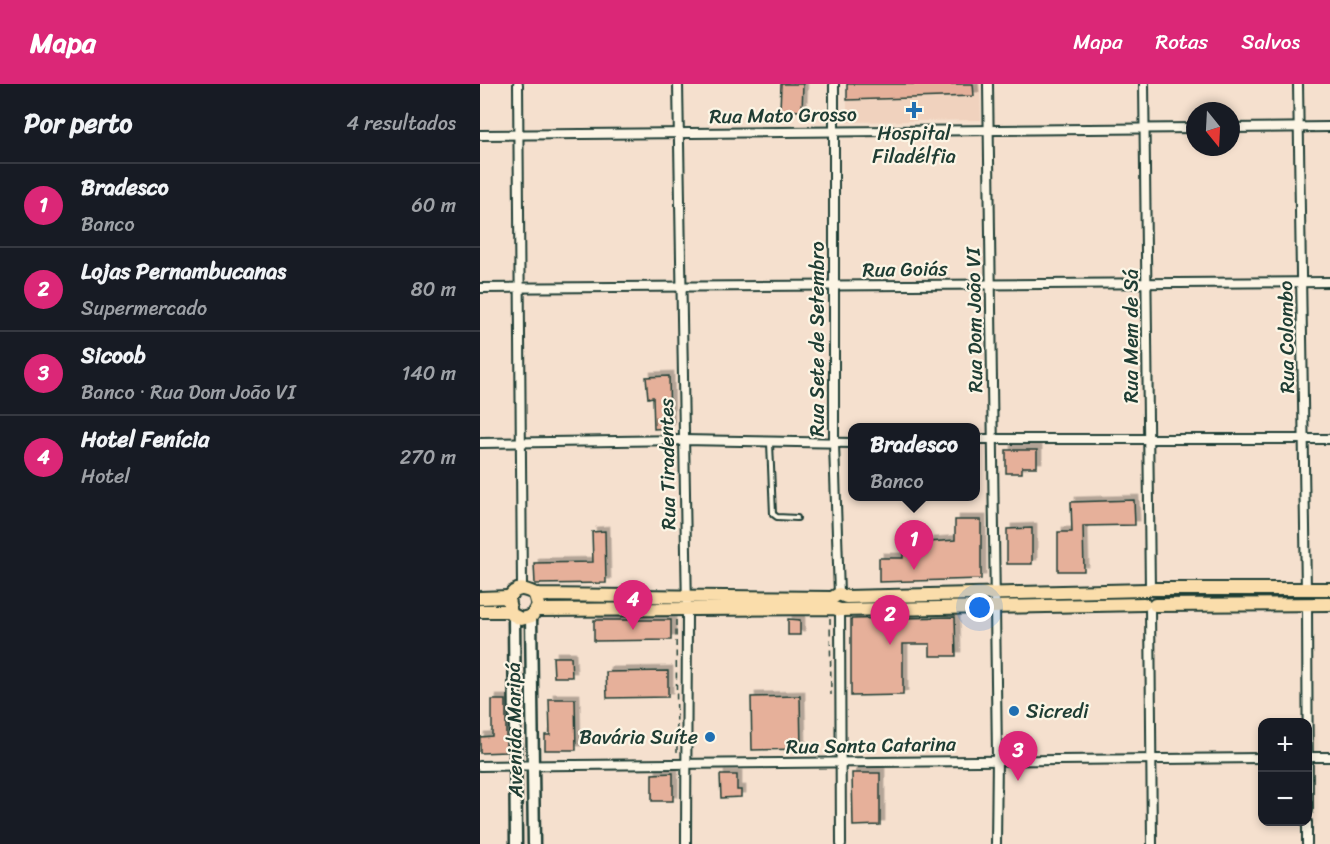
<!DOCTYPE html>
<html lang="pt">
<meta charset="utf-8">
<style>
:root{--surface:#171b24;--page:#242831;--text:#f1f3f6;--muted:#9ea1a6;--line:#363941;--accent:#db2777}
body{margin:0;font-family:Sriracha,sans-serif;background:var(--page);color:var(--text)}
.controls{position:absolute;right:18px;bottom:18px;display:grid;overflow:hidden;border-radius:12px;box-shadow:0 3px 9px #0003}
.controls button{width:54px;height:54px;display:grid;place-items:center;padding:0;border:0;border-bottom:2px solid var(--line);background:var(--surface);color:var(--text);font:30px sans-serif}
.compass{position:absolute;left:706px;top:18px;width:54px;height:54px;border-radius:50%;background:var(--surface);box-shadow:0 3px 9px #0003;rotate:162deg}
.you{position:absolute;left:500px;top:524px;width:21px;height:21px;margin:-15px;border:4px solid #fff;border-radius:50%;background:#1a73e8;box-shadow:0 0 0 9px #1a73e833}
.badge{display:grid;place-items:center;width:39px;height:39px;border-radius:50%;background:var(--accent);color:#fff;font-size:20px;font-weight:700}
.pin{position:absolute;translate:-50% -50px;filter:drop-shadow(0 2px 3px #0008)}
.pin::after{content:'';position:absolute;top:32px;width:21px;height:18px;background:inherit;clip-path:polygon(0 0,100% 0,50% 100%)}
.popup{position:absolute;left:368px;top:339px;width:132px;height:78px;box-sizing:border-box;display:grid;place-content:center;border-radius:12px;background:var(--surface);filter:drop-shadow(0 2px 4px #0005);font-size:20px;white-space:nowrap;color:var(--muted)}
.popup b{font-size:22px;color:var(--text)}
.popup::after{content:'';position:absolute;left:50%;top:100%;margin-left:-12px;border:12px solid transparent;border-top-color:var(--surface)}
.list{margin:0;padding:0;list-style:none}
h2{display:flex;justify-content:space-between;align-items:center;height:78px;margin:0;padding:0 24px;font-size:26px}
h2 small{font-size:20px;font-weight:400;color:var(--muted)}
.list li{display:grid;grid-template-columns:39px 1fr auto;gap:18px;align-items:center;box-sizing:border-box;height:84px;padding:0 24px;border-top:2px solid var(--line)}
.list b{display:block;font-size:22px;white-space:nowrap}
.list p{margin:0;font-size:20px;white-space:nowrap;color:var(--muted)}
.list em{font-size:20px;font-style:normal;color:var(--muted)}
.map{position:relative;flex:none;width:850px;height:760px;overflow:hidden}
header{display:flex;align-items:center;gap:36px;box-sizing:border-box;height:84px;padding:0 30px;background:var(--accent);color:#fff}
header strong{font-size:28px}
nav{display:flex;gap:33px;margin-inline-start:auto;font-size:21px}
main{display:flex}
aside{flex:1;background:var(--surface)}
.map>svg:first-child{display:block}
.built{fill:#f0d2be}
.building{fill:#e6b09a;stroke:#1f3d34;stroke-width:1.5;filter:url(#shadow)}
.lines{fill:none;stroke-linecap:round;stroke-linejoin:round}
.lane-casing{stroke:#1f3d34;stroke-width:8}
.street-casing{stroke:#1f3d34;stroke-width:12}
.secondary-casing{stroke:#1f3d34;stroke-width:15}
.primary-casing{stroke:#1f3d34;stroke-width:16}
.path{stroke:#1f3d34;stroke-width:1.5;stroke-dasharray:6 4.5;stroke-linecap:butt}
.lane{stroke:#fcf5e5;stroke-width:4}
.street{stroke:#fcf5e5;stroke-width:8}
.secondary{stroke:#fcf5e5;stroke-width:10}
.primary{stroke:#faddab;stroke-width:12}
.poi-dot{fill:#1f6fb2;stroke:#fcf5e5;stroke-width:2}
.labels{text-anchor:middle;stroke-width:4.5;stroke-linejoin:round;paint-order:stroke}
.street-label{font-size:20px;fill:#1f3d34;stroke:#fcf5e5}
.poi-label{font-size:20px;fill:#1f3d34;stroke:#fcf5e5}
</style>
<header>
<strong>Mapa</strong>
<nav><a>Mapa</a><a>Rotas</a><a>Salvos</a></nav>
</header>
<main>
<aside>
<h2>Por perto<small>4 resultados</small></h2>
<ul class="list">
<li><span class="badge">1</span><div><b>Bradesco</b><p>Banco</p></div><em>60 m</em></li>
<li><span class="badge">2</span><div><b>Lojas Pernambucanas</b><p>Supermercado</p></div><em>80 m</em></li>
<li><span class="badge">3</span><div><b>Sicoob</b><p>Banco · Rua Dom João VI</p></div><em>140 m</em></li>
<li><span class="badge">4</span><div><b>Hotel Fenícia</b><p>Hotel</p></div><em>270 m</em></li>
</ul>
</aside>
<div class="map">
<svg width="850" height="760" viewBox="0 0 850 760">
<defs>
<filter id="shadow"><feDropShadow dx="4.5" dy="-4.5" stdDeviation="0" flood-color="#0004"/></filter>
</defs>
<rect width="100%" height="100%" fill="#f5e0ce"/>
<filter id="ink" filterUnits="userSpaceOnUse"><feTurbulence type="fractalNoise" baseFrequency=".0167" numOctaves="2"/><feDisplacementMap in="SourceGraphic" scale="12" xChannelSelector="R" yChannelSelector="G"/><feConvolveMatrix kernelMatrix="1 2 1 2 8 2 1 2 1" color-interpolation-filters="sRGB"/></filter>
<g filter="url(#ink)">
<polygon class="built" points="367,0 500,0 501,36 367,38"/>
<g class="building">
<polygon points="301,0 323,0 322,27 300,26"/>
<polygon points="367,0 493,0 494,12 367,16"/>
<polygon points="189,292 190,344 174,345 173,313 168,314 166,293"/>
<polygon points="526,366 557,366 557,383 542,383 542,389 526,389"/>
<polygon points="654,416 655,441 603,442 604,487 578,487 578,448 592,448 591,418"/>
<polygon points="475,436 501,436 501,495 399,498 399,474 423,474 423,466 449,466 449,458 475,456"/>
<polygon points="552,444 552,480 527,480 527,445"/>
<polygon points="125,447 126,499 55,500 54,479 113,478 112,448"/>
<polygon points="475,533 476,572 450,572 450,560 423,560 423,611 371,612 371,535"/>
<polygon points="308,535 320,536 320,551 308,551"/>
<polygon points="114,536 191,536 191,556 114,557"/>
<polygon points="73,573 91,573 92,593 74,593"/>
<polygon points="188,587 188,613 127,614 126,588"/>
<polygon points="320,612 321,665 272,666 271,613"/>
<polygon points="69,615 95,615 96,666 65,666 65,651 70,651"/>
<polygon points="12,616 26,616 26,668 0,669 0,653 12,652"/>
<polygon points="193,689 193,717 172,717 172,690"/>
<polygon points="372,689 400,689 400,741 373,742"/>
<polygon points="240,691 257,691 257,706 261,706 261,713 241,714"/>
</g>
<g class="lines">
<g class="lane-casing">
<polyline id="lane" points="290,359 293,430 297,433 317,434"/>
</g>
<g class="street-casing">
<g id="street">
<polyline points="38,0 42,504"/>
<polyline points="198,0 207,526 206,760"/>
<polyline points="354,0 354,360 359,510"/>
<polyline points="508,0 517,672 516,760"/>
<polyline points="664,0 670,505"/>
<polyline points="818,0 826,506"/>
<polyline points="751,44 850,43"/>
<polyline points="0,51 715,44"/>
<polyline points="0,204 850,198"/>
<polyline points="496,355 850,355"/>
<polyline points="0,359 202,356 372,359"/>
<polyline points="827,520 828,727"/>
<polyline points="670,522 672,760"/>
<polyline points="360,526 361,760"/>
<polyline points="828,673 850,673"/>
<polyline points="0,682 782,674"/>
<polyline points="827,760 827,738"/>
</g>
</g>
<g class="secondary-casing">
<g id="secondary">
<polyline points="51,532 54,760"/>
<polyline points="34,533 36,760"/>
</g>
</g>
<g class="primary-casing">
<g id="primary">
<polyline points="672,505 850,505"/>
<path d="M55 511 58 521 52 532 41 535 31 530 28 515C37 500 45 505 58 511L352 514 359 510 366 513 667 506"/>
<polyline points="0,514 28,513"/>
<polyline points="675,521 850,520"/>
<polyline points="57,526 354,524 360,526 664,520"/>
<polyline points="0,527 29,527"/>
</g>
</g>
<g class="path">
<polyline points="350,534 351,611"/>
<polyline points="196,536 197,669"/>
</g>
<use href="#lane" class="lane"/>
<use href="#street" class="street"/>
<use href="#secondary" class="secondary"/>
<use href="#primary" class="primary"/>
</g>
</g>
<g class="poi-dot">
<path d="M431 17h6v6h6v6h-6v6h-6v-6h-6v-6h6z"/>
<circle cx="534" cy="627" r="6"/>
<circle cx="230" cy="653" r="6"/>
</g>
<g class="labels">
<g class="street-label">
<text transform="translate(303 31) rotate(-1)" y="7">Rua Mato Grosso</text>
<text transform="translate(425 185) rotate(-1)" y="7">Rua Goiás</text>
<text transform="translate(494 236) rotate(-91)" y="7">Rua Dom João VI</text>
<text transform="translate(651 252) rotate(-90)" y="7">Rua Mem de Sá</text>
<text transform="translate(806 253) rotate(-91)" y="7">Rua Colombo</text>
<text transform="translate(337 255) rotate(-90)" y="7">Rua Sete de Setembro</text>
<text transform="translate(187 380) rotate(-91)" y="7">Rua Tiradentes</text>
<text transform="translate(34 646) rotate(-91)" y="7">Avenida Maripá</text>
<text transform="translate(391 661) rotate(-1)" y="7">Rua Santa Catarina</text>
</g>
<g class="poi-label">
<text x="434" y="56">Hospital<tspan x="434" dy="23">Filadélfia</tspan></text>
<text x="546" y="634" text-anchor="start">Sicredi</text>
<text x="218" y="660" text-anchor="end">Bavária Suíte</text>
</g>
</g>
</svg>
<div class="controls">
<button>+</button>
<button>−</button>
</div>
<svg class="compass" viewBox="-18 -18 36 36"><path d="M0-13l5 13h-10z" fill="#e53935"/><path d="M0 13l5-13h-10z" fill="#9ea1a6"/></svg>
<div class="you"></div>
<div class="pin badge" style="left:434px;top:486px">1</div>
<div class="popup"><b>Bradesco</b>Banco</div>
<div class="pin badge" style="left:410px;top:561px">2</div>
<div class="pin badge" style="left:538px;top:697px">3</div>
<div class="pin badge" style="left:153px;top:546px">4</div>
</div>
</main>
